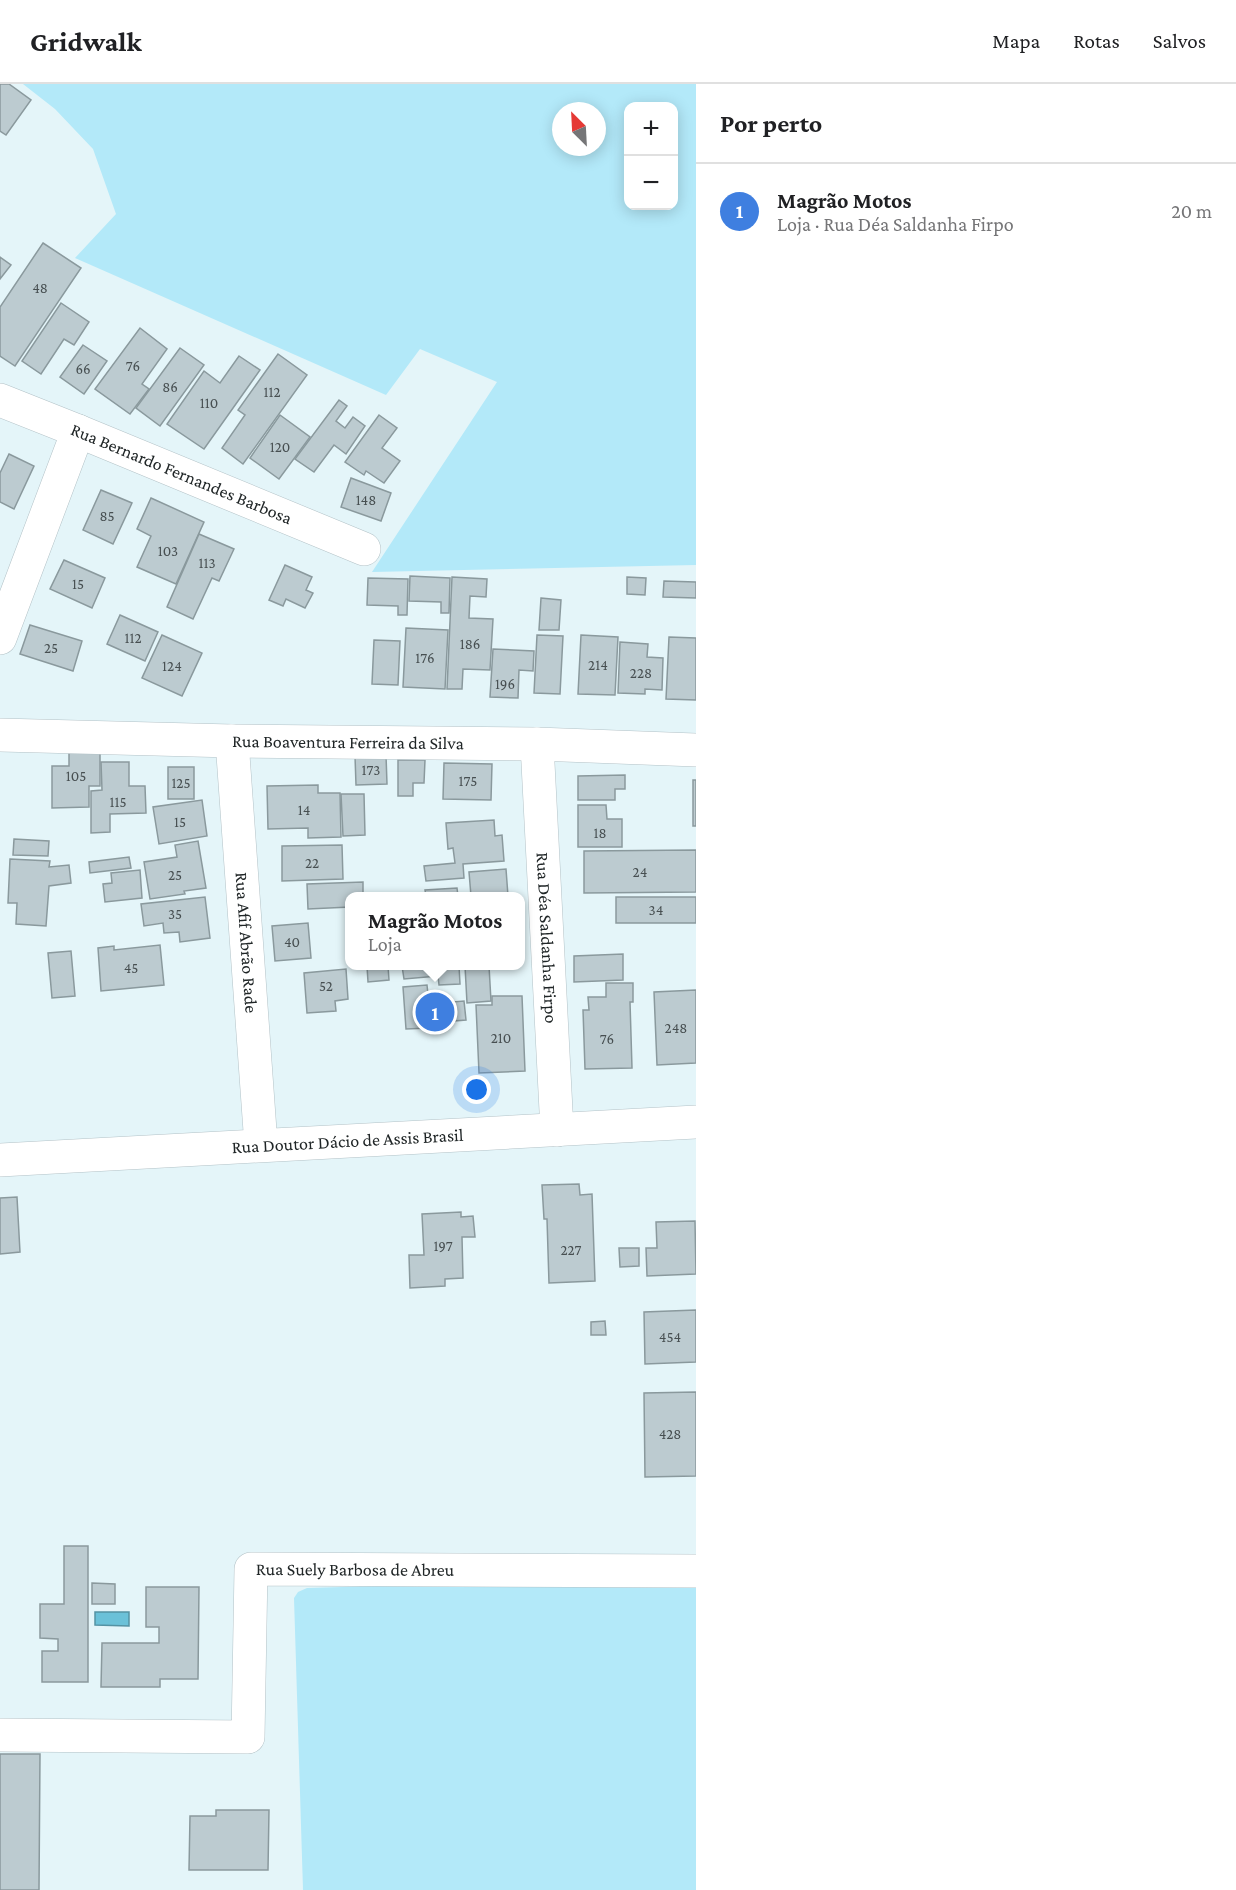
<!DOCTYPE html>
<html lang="pt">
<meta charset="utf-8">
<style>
:root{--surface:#fff;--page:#f2f2f2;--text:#202124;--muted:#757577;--line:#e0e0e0;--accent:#cb3c66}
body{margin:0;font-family:"Crimson Pro",serif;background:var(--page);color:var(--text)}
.controls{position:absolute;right:18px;top:18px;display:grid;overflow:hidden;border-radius:12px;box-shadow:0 3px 15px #0003}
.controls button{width:54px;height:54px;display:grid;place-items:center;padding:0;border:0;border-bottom:2px solid var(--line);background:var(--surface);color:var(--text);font:30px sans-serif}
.compass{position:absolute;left:552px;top:18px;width:54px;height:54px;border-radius:50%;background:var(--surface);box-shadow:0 3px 15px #0003;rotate:336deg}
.you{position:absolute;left:477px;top:1006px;width:21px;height:21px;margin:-15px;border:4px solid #fff;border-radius:50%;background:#1a73e8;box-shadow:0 0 0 9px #1a73e833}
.badge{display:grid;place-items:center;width:39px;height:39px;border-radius:50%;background:var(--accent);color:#fff;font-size:20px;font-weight:700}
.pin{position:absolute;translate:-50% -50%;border:3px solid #fff;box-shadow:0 2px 6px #0006}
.popup{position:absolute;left:345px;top:808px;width:180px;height:78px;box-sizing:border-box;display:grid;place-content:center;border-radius:12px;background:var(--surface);filter:drop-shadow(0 2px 4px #0005);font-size:20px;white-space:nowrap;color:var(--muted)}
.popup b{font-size:22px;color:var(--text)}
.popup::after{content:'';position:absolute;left:50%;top:100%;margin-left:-12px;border:12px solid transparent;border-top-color:var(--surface)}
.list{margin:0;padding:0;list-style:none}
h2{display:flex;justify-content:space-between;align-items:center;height:78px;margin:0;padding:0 24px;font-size:26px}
h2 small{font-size:20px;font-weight:400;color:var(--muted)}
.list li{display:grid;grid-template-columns:39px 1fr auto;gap:18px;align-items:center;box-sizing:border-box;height:96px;padding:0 24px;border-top:2px solid var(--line)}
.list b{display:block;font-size:22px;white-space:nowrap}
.list p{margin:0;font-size:20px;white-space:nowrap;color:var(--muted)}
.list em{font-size:20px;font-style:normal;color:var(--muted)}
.map{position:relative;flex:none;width:696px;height:1806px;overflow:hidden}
header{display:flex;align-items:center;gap:36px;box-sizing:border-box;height:84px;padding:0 30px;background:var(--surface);border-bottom:2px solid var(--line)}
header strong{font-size:28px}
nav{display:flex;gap:33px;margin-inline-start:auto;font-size:21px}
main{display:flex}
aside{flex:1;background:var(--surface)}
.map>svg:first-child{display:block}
.green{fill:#b3e9f9;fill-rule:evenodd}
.water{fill:#6bc1d8;stroke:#5492a3;stroke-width:1.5}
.building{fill:#bccbd0;stroke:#8a999d;stroke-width:1.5}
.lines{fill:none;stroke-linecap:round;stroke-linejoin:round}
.minor-casing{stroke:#b3c2c7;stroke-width:34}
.minor{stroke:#fff;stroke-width:33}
.labels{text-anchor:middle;stroke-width:4.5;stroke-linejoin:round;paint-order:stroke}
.number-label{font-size:15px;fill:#474f51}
.street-label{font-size:18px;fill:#202627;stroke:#fff}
</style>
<header>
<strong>Gridwalk</strong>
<nav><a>Mapa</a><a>Rotas</a><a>Salvos</a></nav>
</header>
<main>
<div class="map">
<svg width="696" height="1806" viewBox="0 0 696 1806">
<rect width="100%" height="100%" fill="#e4f5f9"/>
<g class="green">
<path d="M23 0H696V481L372 488 497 298 420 265 386 311 75 174 116 130 93 65 55 25ZM628 22H674V122H628ZM561 27H597V63H561Z"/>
<polygon points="696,1493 696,1806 303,1806 294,1514 298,1508 307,1504"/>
</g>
<polygon class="water" points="95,1528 129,1528 129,1542 95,1541"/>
<g class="building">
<polygon points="0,0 9,0 31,16 6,51 0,47"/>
<polygon points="43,159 81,184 15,282 0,272 0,223"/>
<polygon points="0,173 11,181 0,195"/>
<polygon points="61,219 89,238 74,261 64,255 41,290 22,277"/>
<polygon points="140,244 167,265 142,300 149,305 130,330 95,305"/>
<polygon points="83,261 107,277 84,310 60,293"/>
<polygon points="180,264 204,281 160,342 136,324"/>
<polygon points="278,270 307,291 243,380 222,364 245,331 238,326"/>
<polygon points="239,272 260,286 204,365 167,340 204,287 220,299"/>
<polygon points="339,316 347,322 336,337 345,344 353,333 365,342 346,370 334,361 314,388 295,375"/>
<polygon points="280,331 310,353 279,395 250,374"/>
<polygon points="379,331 397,344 382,364 400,377 384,399 366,387 364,391 345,378"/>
<polygon points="9,370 34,382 14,425 0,418 0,389"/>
<polygon points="351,394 391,409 381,437 341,423"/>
<polygon points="101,406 132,419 113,460 83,446"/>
<polygon points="151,414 204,438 176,500 137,483 151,452 137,445"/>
<polygon points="199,450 234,465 219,497 212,494 193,535 167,523"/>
<polygon points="64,476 105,494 92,524 50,505"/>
<polygon points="285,481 312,493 306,506 313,509 305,524 286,515 283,522 269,516"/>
<polygon points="410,492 450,494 449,529 441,529 441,518 409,517"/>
<polygon points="452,493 487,495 486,513 470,512 469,534 493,535 490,586 463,585 462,605 447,605"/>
<polygon points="627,493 646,494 645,511 627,510"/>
<polygon points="368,494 408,495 407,531 398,531 398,522 367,521"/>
<polygon points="664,497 696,498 696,514 663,513"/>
<polygon points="541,514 561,516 559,546 539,546"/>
<polygon points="120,531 158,548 145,577 107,560"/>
<polygon points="30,541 82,557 73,587 20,570"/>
<polygon points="406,544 448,546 445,605 403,603"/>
<polygon points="162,551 202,569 182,612 142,594"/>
<polygon points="537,551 563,552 560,610 534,609"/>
<polygon points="581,551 618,553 615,611 578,610"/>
<polygon points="669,553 696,554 696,616 666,615"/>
<polygon points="374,556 400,557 398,601 372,600"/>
<polygon points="620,558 648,560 647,573 663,574 662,606 645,605 645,610 618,609"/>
<polygon points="493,565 534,567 533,587 519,586 518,614 490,613"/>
<polygon points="100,666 100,702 89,702 89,723 52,724 52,682 69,682 69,667"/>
<polygon points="386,671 387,700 356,701 355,672"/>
<polygon points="398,676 425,676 424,699 413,699 413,712 398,712"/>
<polygon points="101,678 129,678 129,702 145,702 146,729 110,730 110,748 91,749 91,707 102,706"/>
<polygon points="444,679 492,680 491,716 443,715"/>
<rect x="168" y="683" width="26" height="32"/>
<polygon points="625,691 625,705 615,705 615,716 578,716 578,692"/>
<rect x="693" y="696" width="3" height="46"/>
<polygon points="318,701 318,709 340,709 341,753 308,754 308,744 268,745 267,702"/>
<polygon points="341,710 364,710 365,751 343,752"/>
<polygon points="202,716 207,752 159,760 153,723"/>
<polygon points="578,721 606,721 607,735 622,735 622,763 578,763"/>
<polygon points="494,736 495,752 502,751 504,777 463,780 464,794 426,797 424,782 455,779 453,764 448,765 446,739"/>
<polygon points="14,755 49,757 48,772 13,771"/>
<polygon points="198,757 206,804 184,807 185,810 150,815 144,778 177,773 175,761"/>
<polygon points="342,761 343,795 282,797 282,762"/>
<polygon points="696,766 696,808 584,809 584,767"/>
<polygon points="129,773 131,784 90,789 89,778"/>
<polygon points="10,775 50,777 49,783 69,781 71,799 49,802 46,842 16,840 17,819 8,819"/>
<polygon points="506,785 508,812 471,812 469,788"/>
<polygon points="140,786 142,814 105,818 103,800 112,799 111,789"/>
<polygon points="363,798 363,812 350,812 350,823 308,825 307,800"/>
<polygon points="457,804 458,812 426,812 425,806"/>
<polygon points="205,813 210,854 180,858 179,848 164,849 163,839 144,842 141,820"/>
<rect x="616" y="813" width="80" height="26"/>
<polygon points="308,839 311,874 275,877 272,842"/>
<polygon points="160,861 164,901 101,907 98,864 114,862 114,866"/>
<polygon points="71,867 75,912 52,914 48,869"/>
<polygon points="623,870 623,896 574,898 574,872"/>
<polygon points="367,882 388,882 389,896 368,898"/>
<polygon points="402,882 459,882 460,900 439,901 438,892 404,895"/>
<polygon points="465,882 489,882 491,917 467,919"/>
<polygon points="346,885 348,915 335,917 336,927 307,929 304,889"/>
<polygon points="606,899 633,899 633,918 630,918 632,984 585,985 583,926 589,926 588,913 606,913"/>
<polygon points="427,901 429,920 464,917 466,936 429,939 429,944 406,945 403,903"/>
<polygon points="696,906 696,979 657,981 654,908"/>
<polygon points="492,912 522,912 525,987 479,989 476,921 492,921"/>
<polygon points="579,1100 580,1111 592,1110 595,1197 549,1199 547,1135 544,1135 542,1101"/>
<polygon points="17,1113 20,1168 0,1170 0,1114"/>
<polygon points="461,1128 461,1133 473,1132 475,1153 462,1153 463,1194 445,1195 445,1202 410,1204 409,1171 424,1171 422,1130"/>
<polygon points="695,1137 696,1190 647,1192 646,1164 657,1164 656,1138"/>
<polygon points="619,1164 639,1164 639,1182 620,1183"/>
<polygon points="696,1226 696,1278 645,1280 644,1228"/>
<polygon points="605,1237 606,1251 591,1251 591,1238"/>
<polygon points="696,1308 696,1392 645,1393 644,1309"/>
<polygon points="64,1462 88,1462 88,1598 42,1598 42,1567 58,1567 58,1555 40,1554 40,1520 64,1520"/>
<polygon points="92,1499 115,1500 115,1520 92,1520"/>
<polygon points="146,1503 199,1503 198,1595 160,1595 160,1603 101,1603 102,1559 159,1559 159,1543 146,1543"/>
<polygon points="0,1670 40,1670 39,1806 0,1806"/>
<polygon points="216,1726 269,1726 268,1786 189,1786 190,1732 216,1732"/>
</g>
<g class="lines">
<g class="minor-casing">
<g id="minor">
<path id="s1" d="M0 316 78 347 364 465"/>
<polyline points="0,554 78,347"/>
<path id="s2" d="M0 651 232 657 537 660 696 666"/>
<path id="s3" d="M232 657 261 1061"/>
<path id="s4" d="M537 660 557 1046"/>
<path id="s5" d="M0 1076 696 1038"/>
<path id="s6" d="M0 1651 248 1653 251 1485 696 1487"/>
</g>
</g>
<use href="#minor" class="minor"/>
</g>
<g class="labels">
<g class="number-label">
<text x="40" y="209">48</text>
<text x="133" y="287">76</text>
<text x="83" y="290">66</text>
<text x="170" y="308">86</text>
<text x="272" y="313">112</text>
<text x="209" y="324">110</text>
<text x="280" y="368">120</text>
<text x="366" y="421">148</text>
<text x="107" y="437">85</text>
<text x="168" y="472">103</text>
<text x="207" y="484">113</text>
<text x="78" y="505">15</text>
<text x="133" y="559">112</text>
<text x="470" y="565">186</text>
<text x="51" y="569">25</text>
<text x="425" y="579">176</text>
<text x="598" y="586">214</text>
<text x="172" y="587">124</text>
<text x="641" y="594">228</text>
<text x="505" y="605">196</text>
<text x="371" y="691">173</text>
<text x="76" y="697">105</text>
<text x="468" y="702">175</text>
<text x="181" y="704">125</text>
<text x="118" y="723">115</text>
<text x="304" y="731">14</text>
<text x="180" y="743">15</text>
<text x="600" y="754">18</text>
<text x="312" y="784">22</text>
<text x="640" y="793">24</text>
<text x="175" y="796">25</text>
<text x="656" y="831">34</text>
<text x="175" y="835">35</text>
<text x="292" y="863">40</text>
<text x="131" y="889">45</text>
<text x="326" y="907">52</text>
<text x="676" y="949">248</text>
<text x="501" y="959">210</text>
<text x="607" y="960">76</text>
<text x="443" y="1167">197</text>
<text x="571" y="1171">227</text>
<text x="670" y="1258">454</text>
<text x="670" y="1355">428</text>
</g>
<g class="street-label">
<text dy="6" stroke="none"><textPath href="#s1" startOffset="196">Rua Bernardo Fernandes Barbosa</textPath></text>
<text dy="6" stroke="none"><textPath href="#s2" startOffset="348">Rua Boaventura Ferreira da Silva</textPath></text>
<text dy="6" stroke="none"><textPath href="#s4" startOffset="194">Rua Déa Saldanha Firpo</textPath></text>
<text dy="6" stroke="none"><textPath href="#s3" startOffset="202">Rua Afif Abrão Rade</textPath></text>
<text dy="6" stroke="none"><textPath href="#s5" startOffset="348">Rua Doutor Dácio de Assis Brasil</textPath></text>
<text dy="6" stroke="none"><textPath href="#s6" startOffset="520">Rua Suely Barbosa de Abreu</textPath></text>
</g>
</g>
</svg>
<div class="controls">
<button>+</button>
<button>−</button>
</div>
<svg class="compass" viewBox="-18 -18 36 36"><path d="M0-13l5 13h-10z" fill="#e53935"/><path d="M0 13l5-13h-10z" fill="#757577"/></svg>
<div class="you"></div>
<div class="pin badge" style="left:435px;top:928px;background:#3f7fe0">1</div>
<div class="popup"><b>Magrão Motos</b>Loja</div>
</div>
<aside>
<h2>Por perto<small></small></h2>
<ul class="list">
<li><span class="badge" style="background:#3f7fe0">1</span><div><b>Magrão Motos</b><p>Loja · Rua Déa Saldanha Firpo</p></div><em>20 m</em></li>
</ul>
</aside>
</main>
